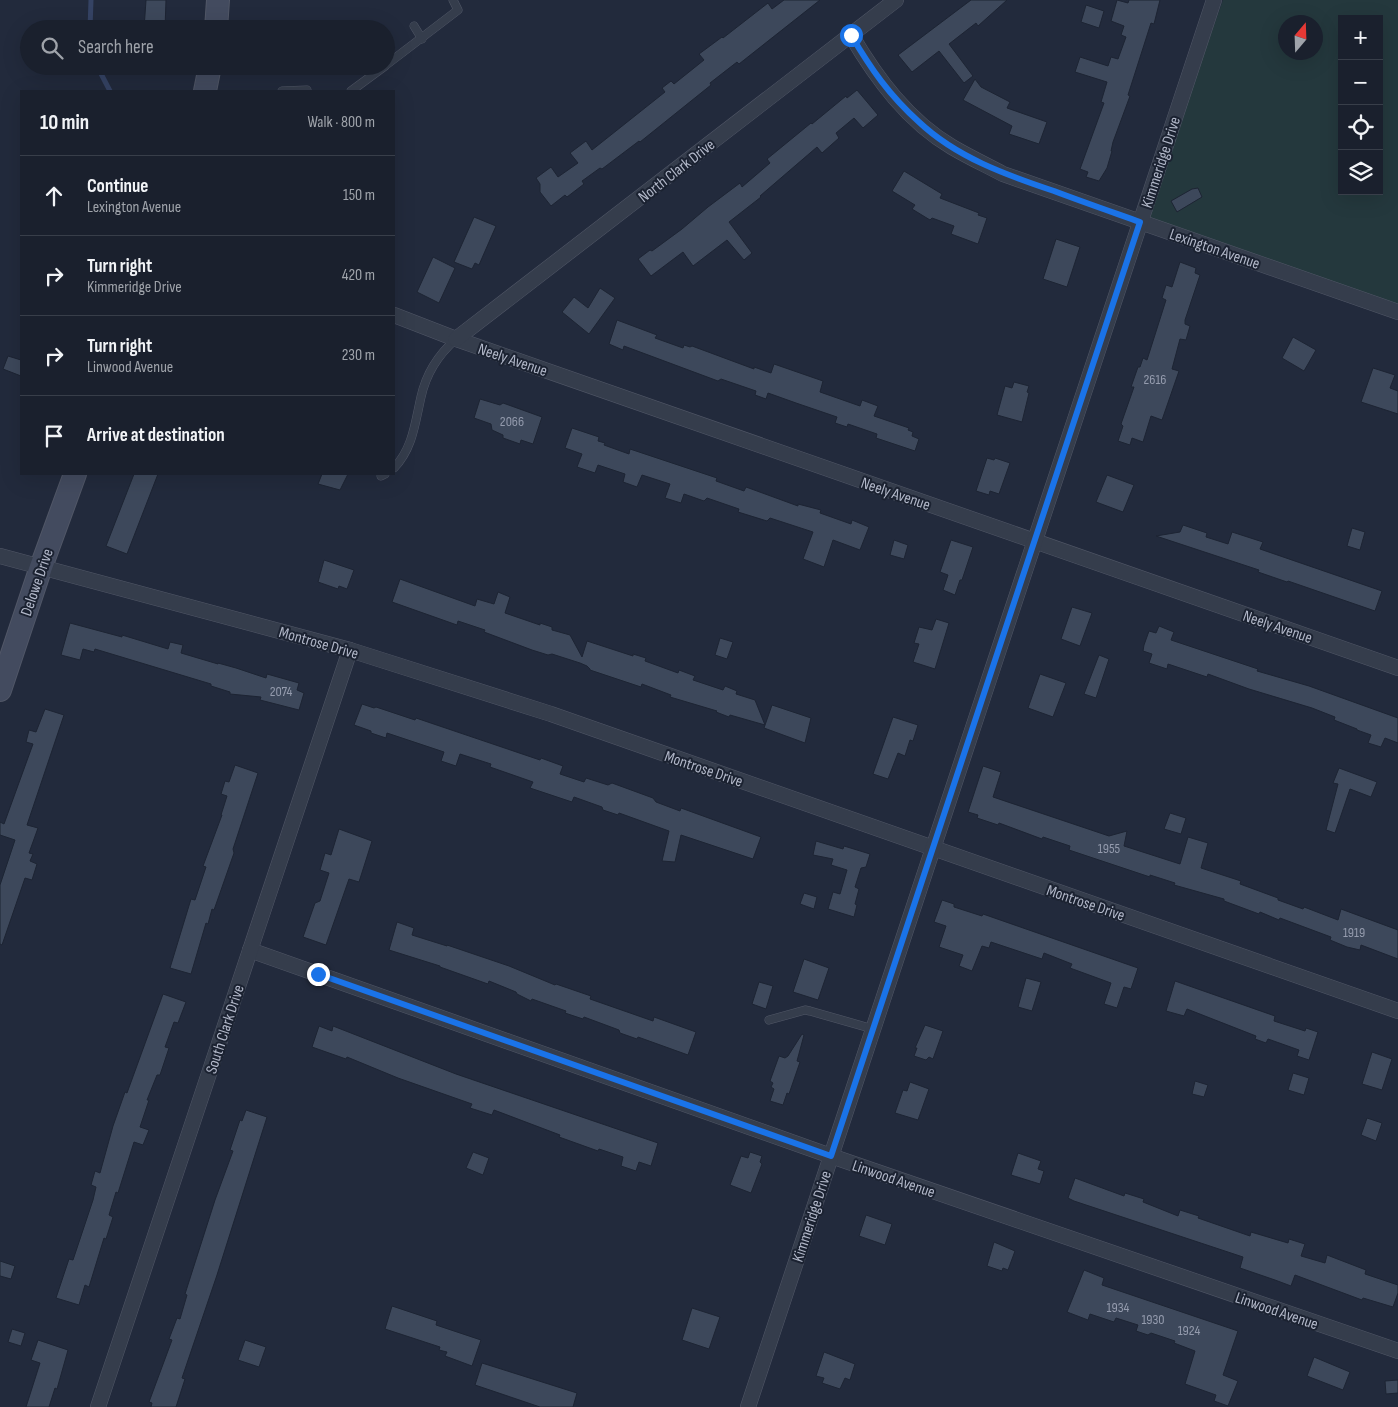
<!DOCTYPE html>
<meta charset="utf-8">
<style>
:root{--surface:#1a202d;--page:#232835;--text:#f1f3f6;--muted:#9fa3aa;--line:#383e49}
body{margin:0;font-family:"Sofia Sans Condensed",sans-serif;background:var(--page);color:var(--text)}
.controls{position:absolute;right:15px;top:15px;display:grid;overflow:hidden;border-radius:0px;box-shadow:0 5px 20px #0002}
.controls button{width:45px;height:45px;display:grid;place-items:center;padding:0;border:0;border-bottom:1px solid var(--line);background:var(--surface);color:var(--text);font:25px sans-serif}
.compass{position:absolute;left:1278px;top:15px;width:45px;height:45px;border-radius:50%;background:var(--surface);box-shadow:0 5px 20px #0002;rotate:19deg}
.stop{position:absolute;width:15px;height:15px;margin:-11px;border:4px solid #1a73e8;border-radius:50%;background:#fff}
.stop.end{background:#1a73e8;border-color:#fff;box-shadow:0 1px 5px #0008}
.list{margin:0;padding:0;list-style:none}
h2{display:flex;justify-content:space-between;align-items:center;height:65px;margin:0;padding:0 20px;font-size:21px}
h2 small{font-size:16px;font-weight:400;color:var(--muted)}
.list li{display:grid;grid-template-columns:32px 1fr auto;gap:15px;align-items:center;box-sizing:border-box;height:80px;padding:0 20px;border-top:1px solid var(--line)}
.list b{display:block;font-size:19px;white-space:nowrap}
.list p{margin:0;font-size:16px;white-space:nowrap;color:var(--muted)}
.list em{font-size:16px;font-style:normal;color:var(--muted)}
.icon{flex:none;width:28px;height:28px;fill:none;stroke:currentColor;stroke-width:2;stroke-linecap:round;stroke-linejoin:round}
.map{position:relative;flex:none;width:1398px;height:1407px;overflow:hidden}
.search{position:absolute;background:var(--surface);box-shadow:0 5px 20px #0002;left:20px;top:20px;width:375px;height:55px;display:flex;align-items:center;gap:12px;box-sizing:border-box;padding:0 18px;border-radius:28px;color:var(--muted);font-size:19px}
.panel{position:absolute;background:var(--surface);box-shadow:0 5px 20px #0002;left:20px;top:90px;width:375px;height:385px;border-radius:0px}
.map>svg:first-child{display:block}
.green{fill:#24383d;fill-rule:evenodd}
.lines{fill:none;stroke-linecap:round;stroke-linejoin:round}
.stream{stroke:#354364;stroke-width:5}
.building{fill:#3d485b;stroke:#1d2433}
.lane-casing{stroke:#515767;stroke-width:9}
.street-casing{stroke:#515767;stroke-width:16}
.secondary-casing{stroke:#515767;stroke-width:24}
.lane{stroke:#353d4c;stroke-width:8}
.street{stroke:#353d4c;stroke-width:15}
.secondary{stroke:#434b5f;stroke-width:22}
.route{stroke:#1a73e8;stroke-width:6}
.labels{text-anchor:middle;stroke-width:4;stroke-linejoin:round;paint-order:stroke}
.number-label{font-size:14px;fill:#949bad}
.street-label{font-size:16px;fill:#b1b7c8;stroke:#1b2231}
</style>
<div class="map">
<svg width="1398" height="1407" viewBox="0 0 1398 1407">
<rect width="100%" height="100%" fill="#222a3c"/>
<path class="green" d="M1223 0H1398V315L1143 224ZM1342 19H1379V191H1342ZM1286 22H1316V52H1286Z"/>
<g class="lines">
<g class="stream">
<polyline points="90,29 91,0"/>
<polyline points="97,66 110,91"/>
</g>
</g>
<g class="building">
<polygon points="146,0 166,0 165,29 144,29"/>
<polygon points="784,0 820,0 739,64 737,62 710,83 711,85 640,142 639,141 602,169 600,168 582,181 584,184 567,197 565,195 551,206 540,192 540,184 536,178 551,167 558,177 578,163 570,153 586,141 592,150 665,92 662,88 671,81 674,84 704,60 699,54 722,37 723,38 768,3 772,9"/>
<polygon points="971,0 1007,0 978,26 976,23 949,44 973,76 964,83 939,51 912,72 898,55"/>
<polygon points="1117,0 1128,3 1129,0 1160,0 1154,24 1151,23 1128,95 1130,96 1113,142 1111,151 1112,151 1107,168 1099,181 1086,177 1088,172 1080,169 1104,103 1101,102 1107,82 1075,72 1080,57 1108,66 1111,57 1118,59 1126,37 1121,35 1124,26 1111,21"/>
<polygon points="1086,5 1104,11 1099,28 1081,22"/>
<polygon points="975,79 981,87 1010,102 1007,108 1047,122 1039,144 1009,134 1012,126 963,100"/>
<polygon points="857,90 878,115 863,128 854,118 836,133 839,138 822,153 817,147 760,196 761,197 729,222 752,253 744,260 727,240 693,266 683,252 651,276 638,259 650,250 652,251 682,229 708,207 740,183 742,187 770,163 767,159 811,123 812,124 846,96 847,98"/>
<polygon points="904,171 942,194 940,198 979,213 978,215 987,218 978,244 951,234 954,226 932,218 930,220 912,209 915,205 892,191"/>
<polygon points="1198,188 1202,197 1177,212 1171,201 1192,189"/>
<polygon points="474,217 496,226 479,265 475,263 472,269 454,262"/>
<polygon points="1056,239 1080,247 1067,287 1043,279"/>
<polygon points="433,257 455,268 439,303 417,292"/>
<polygon points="1180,262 1196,268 1195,273 1200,275 1185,320 1185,324 1190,326 1186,340 1180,339 1172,369 1179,371 1162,420 1151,416 1143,442 1132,438 1130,445 1118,441 1123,426 1121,424 1134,387 1131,387 1138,367 1140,367 1143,358 1147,360 1166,300 1162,298 1166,285 1172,287"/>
<polygon points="600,288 615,298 589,334 562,312 574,297 588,308"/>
<polygon points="617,320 657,335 655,338 683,348 684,345 690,347 692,346 754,369 754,367 771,373 774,364 823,381 820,392 860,406 862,400 878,406 874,416 909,428 908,430 913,432 912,436 919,439 915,451 876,438 877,434 848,424 847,427 835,423 837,417 796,403 768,393 766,399 755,395 756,391 721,379 718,381 624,346 623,350 609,344"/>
<polygon points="1293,337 1316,350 1304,371 1282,358"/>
<polygon points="8,356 21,360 21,376 3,369"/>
<polygon points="1373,368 1395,375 1390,388 1398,391 1398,414 1361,402"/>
<polygon points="1014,382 1029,386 1027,392 1029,393 1022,422 997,415 1005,386 1012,388"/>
<polygon points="480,399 500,405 503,403 542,417 533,444 521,440 520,444 503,438 503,435 492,430 491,424 474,418"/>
<polygon points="572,428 599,437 598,441 605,443 604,445 629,454 630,449 717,478 716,481 744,491 746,487 798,506 798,504 821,510 820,513 851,524 852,520 869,527 860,550 833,540 824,567 803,559 813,532 770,518 767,521 738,512 739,509 707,498 704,501 684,494 681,503 665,498 670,484 642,475 637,487 623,482 625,474 598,465 595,473 577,467 582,454 565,448"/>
<polygon points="987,458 994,460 995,458 1010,463 999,494 990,491 989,495 976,491"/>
<polygon points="134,474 158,474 127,554 106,546"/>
<polygon points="322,474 348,474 340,490 318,484"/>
<polygon points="1107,475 1134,485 1123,512 1096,502"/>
<polygon points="1183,525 1207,533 1206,537 1228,544 1232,532 1263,542 1260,549 1382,591 1375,611 1288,581 1287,582 1258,572 1259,570 1156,536 1180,532"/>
<polygon points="1352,528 1365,532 1360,550 1347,546"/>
<polygon points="894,540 908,545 904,559 890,555"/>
<polygon points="951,540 973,547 962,580 960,580 955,595 943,590 948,575 940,572"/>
<polygon points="324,560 354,570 347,589 339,586 338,589 318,582"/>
<polygon points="400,579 475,606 477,599 494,604 498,592 510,597 505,613 540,625 540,623 552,627 552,630 570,635 582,657 587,641 633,656 633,654 646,658 645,661 678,673 679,670 695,676 693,680 723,690 725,686 737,691 736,694 755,700 765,725 730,715 729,717 716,712 717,711 670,697 671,695 642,684 641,687 590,670 590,669 587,666 580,663 552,654 548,655 532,650 484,632 485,630 458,621 457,625 392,602"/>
<polygon points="1072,607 1092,613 1080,646 1061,639"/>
<polygon points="936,619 949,623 935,669 913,662 919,644 914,643 919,627 932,630"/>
<polygon points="70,623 122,637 122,635 168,649 170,642 183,645 181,653 218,664 218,663 236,668 266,678 267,674 299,683 297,690 304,693 299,710 260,700 261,697 230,694 230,692 211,686 211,684 95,649 94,652 83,649 80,660 61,655"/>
<polygon points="1159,626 1174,632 1171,640 1258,669 1257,671 1309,686 1398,718 1398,743 1385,738 1381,747 1368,743 1371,735 1357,730 1357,729 1334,720 1335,717 1312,708 1249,689 1208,674 1207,677 1168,664 1167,669 1149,663 1152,654 1143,651 1144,645 1149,631 1156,633"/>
<polygon points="720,638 733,642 727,659 715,655"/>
<polygon points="1099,655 1109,659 1096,698 1084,694"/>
<polygon points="1040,674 1066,683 1053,717 1028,708"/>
<polygon points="362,704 374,708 376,707 415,720 416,718 540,760 541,758 563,766 560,774 584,782 586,778 608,785 612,783 653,798 656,802 680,811 681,808 761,837 753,859 681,835 675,862 662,861 669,831 619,813 618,815 603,810 602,807 574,797 572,802 530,788 533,782 490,767 491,764 460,754 456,766 441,761 444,752 387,733 386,738 371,733 371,731 354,725"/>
<polygon points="772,705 811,718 805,743 764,728"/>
<polygon points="45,709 64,715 27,825 38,828 29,853 33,854 30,861 37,864 32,880 25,878 2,945 0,944 0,885 15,840 0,835 0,822 4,824 33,744 26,742 29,730 36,732"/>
<polygon points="893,717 918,725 913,741 910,740 905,756 898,753 888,779 873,774"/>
<polygon points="235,765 258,773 233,849 234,853 214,910 212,909 208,924 206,923 191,974 170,968 191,899 195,900 206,867 203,866 222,815 221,815 227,796 221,794 225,781 229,782"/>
<polygon points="983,766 1001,772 993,797 1109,836 1127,831 1124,846 1180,864 1188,837 1208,843 1201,868 1241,881 1240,884 1278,898 1278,900 1303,909 1304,907 1338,920 1341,909 1398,930 1398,959 1361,945 1360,950 1347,947 1330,940 1331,937 1280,918 1279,920 1260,912 1259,914 1224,901 1224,899 1174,885 1175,883 1150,875 1150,877 1069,850 1070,846 1043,837 1042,839 999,823 998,825 977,818 978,815 968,812"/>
<polygon points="1339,768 1377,782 1371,797 1350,789 1335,833 1326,830 1338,784 1333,783"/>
<polygon points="1170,813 1186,818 1181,834 1164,829"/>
<polygon points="339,829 372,841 359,882 349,879 326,945 303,937 315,903 320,901 329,873 320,870 325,853 331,855"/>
<polygon points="816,841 843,849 844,846 870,854 866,867 861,868 855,887 859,889 855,904 857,905 854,917 828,909 833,892 840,894 847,870 831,865 833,859 813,855"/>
<polygon points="804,893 817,897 814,909 800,904"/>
<polygon points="942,900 954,904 954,907 982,916 983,914 1138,968 1131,989 1124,987 1117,1008 1104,1004 1111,983 1070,968 1072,964 1044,953 1042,959 991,942 989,948 982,946 972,971 959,966 963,955 939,947 946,926 934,922"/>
<polygon points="397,922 414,928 412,935 447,946 447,945 509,966 555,985 556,984 591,996 590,999 653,1021 654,1017 696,1032 688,1055 638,1037 637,1039 620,1033 619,1030 584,1017 583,1019 565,1013 566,1011 532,999 531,1001 517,994 516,992 489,981 488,984 440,967 440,966 389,950"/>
<polygon points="804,959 829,968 818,1000 793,992"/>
<polygon points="1026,978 1041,982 1032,1011 1018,1007"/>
<polygon points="1175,981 1275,1016 1274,1021 1305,1031 1306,1028 1318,1032 1309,1060 1297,1056 1299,1050 1268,1039 1266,1043 1255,1039 1256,1036 1187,1009 1184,1016 1166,1011"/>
<polygon points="759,982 773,986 766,1009 752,1004"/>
<polygon points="163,994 186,1002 178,1023 174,1022 165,1047 169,1048 160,1075 157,1075 147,1100 149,1100 140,1127 149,1130 143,1145 134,1142 118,1193 116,1192 109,1215 113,1217 106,1239 104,1238 89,1287 85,1285 79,1305 56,1298 69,1259 73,1260 93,1200 96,1187 91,1185 95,1171 100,1173 113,1126 125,1092 127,1093"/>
<polygon points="925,1025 943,1031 933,1059 929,1057 926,1060 914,1056 917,1048 915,1048"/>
<polygon points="319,1026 332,1031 333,1026 456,1074 658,1143 651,1166 639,1162 636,1171 621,1166 623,1157 599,1149 598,1151 559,1137 560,1135 494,1110 492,1115 470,1108 472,1104 398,1078 347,1057 346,1059 312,1047"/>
<polygon points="802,1034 804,1035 797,1061 800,1062 789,1094 787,1093 783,1105 770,1101 774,1089 771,1087 773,1083 770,1081 779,1056 785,1058 788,1056"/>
<polygon points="1372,1052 1392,1059 1382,1090 1362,1084"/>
<polygon points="1293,1073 1309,1078 1304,1095 1288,1090"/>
<polygon points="1195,1081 1208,1085 1204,1097 1192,1094"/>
<polygon points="910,1082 929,1089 918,1120 895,1113 903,1090 907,1091"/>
<polygon points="246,1110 267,1117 217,1275 182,1378 185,1379 176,1407 151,1407 152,1403 149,1402 172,1340 169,1339 177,1318 180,1319 187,1295 185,1294 215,1200 233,1151 230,1150 240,1120 242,1121"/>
<polygon points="1367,1118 1382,1123 1376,1141 1361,1135"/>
<polygon points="473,1152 489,1158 483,1175 466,1168"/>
<polygon points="750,1152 762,1156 760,1162 762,1164 751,1193 730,1185 741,1156 748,1158"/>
<polygon points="1018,1153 1041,1161 1038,1169 1044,1171 1040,1184 1011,1175"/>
<polygon points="1075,1178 1124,1196 1125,1193 1144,1199 1143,1202 1178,1216 1180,1210 1199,1216 1198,1218 1250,1236 1251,1232 1288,1243 1289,1239 1305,1244 1301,1256 1325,1263 1327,1255 1366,1270 1365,1274 1398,1285 1398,1293 1393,1307 1363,1298 1362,1300 1295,1275 1291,1286 1275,1280 1240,1268 1243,1257 1074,1201 1068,1198"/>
<polygon points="866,1215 892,1224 885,1245 859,1236"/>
<polygon points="994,1242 1015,1251 1008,1270 1003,1268 1002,1271 987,1266"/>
<polygon points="0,1261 15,1266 11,1279 0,1276"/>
<polygon points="1084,1270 1104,1278 1102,1285 1238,1331 1223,1375 1238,1381 1228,1406 1214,1401 1216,1395 1185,1384 1195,1351 1174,1343 1175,1341 1151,1333 1148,1335 1136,1331 1138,1325 1116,1318 1114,1322 1090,1314 1088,1320 1067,1312"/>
<polygon points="392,1306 437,1321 436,1325 481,1340 472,1366 445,1356 447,1352 439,1350 440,1347 385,1329"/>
<polygon points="692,1308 720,1317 709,1349 682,1340"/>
<polygon points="12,1329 25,1333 21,1346 8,1342"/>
<polygon points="38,1340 68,1350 57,1389 55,1388 49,1407 26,1407 40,1363 31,1360"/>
<polygon points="245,1340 266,1347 259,1367 238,1360"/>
<polygon points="824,1352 855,1364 850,1380 845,1378 840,1389 822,1383 824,1378 816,1376"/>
<polygon points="1314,1357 1350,1372 1343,1390 1307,1376"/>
<polygon points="482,1363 577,1393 573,1407 540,1407 475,1385"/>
<polygon points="1398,1380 1398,1393 1386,1394 1385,1381"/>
</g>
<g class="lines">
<g class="lane-casing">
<g id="lane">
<polyline points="414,26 422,39"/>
<polyline points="386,65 458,10 453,0"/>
<polyline points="282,91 307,90"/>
<polyline points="351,91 385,66"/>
<path d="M394 468C413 448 415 423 421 397 426 374 439 354 456 339"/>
<polyline points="381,476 385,474"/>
<polyline points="769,1020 805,1010 810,1011 873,1029"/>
</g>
</g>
<g class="street-casing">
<g id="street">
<path d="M851 35C877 79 908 121 952 147 969 157 986 165 1003 174L1398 312"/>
<polyline points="394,315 456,339 1398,668"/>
<polyline points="456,339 896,0"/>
<polyline points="0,556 350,650 551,714 1398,1011"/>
<polyline points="250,950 831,1156 1398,1351"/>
<polyline points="98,1407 350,650"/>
<polyline points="748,1407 1214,0"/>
</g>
</g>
<g class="secondary-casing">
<g id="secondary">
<polyline points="216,29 218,0"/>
<polyline points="205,91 210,66"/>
<polyline points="0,690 41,567 75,474"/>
</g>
</g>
<use href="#lane" class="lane"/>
<use href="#street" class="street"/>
<use href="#secondary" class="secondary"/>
</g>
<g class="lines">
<path class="route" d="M318 974 831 1156 1140 222C1112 212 1083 202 1054 191 1006 175 956 157 919 122 889 95 871 69 851 35"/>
</g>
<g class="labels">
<g class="number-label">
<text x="1155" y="384">2616</text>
<text x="512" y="426">2066</text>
<text x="281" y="696">2074</text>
<text x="1109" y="853">1955</text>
<text x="1354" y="937">1919</text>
<text x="1118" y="1312">1934</text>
<text x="1153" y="1324">1930</text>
<text x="1189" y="1335">1924</text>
</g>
<g class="street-label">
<text transform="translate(1160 162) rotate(-72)" y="6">Kimmeridge Drive</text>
<text transform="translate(676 170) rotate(-38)" y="6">North Clark Drive</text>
<text transform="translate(1215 248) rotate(19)" y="6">Lexington Avenue</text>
<text transform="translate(513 359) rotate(19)" y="6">Neely Avenue</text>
<text transform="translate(896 493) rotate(19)" y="6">Neely Avenue</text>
<text transform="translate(36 582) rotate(-71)" y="6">Delowe Drive</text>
<text transform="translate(1278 626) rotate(19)" y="6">Neely Avenue</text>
<text transform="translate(319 642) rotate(16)" y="6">Montrose Drive</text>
<text transform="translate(704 768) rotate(19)" y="6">Montrose Drive</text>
<text transform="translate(1086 902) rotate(19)" y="6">Montrose Drive</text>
<text transform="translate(224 1029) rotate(-72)" y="6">South Clark Drive</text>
<text transform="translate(894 1178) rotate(19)" y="6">Linwood Avenue</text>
<text transform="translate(811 1216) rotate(-72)" y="6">Kimmeridge Drive</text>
<text transform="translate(1277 1310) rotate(19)" y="6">Linwood Avenue</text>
</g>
</g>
</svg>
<div class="controls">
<button>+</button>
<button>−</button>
<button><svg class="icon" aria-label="locate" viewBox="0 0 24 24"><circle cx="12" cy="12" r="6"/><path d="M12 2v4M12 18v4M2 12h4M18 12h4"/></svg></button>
<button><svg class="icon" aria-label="layers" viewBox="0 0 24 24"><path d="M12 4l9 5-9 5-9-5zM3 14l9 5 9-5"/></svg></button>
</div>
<svg class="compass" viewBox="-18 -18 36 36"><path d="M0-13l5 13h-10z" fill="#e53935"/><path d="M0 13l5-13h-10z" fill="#9fa3aa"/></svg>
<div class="stop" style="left:851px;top:35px"></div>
<div class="stop end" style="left:318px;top:974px"></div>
<div class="search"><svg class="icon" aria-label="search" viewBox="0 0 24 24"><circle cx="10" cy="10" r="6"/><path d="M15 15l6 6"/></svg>Search here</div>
<section class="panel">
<h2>10 min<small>Walk · 800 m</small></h2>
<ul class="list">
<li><svg class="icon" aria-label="ahead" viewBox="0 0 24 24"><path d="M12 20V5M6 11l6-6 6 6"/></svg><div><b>Continue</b><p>Lexington Avenue</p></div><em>150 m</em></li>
<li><svg class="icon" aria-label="right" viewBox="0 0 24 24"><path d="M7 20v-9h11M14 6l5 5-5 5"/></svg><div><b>Turn right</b><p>Kimmeridge Drive</p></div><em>420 m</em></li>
<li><svg class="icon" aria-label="right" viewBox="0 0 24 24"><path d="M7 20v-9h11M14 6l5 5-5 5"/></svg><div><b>Turn right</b><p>Linwood Avenue</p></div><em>230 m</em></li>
<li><svg class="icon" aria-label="arrive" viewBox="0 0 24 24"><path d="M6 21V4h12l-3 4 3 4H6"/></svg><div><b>Arrive at destination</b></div></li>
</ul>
</section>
</div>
